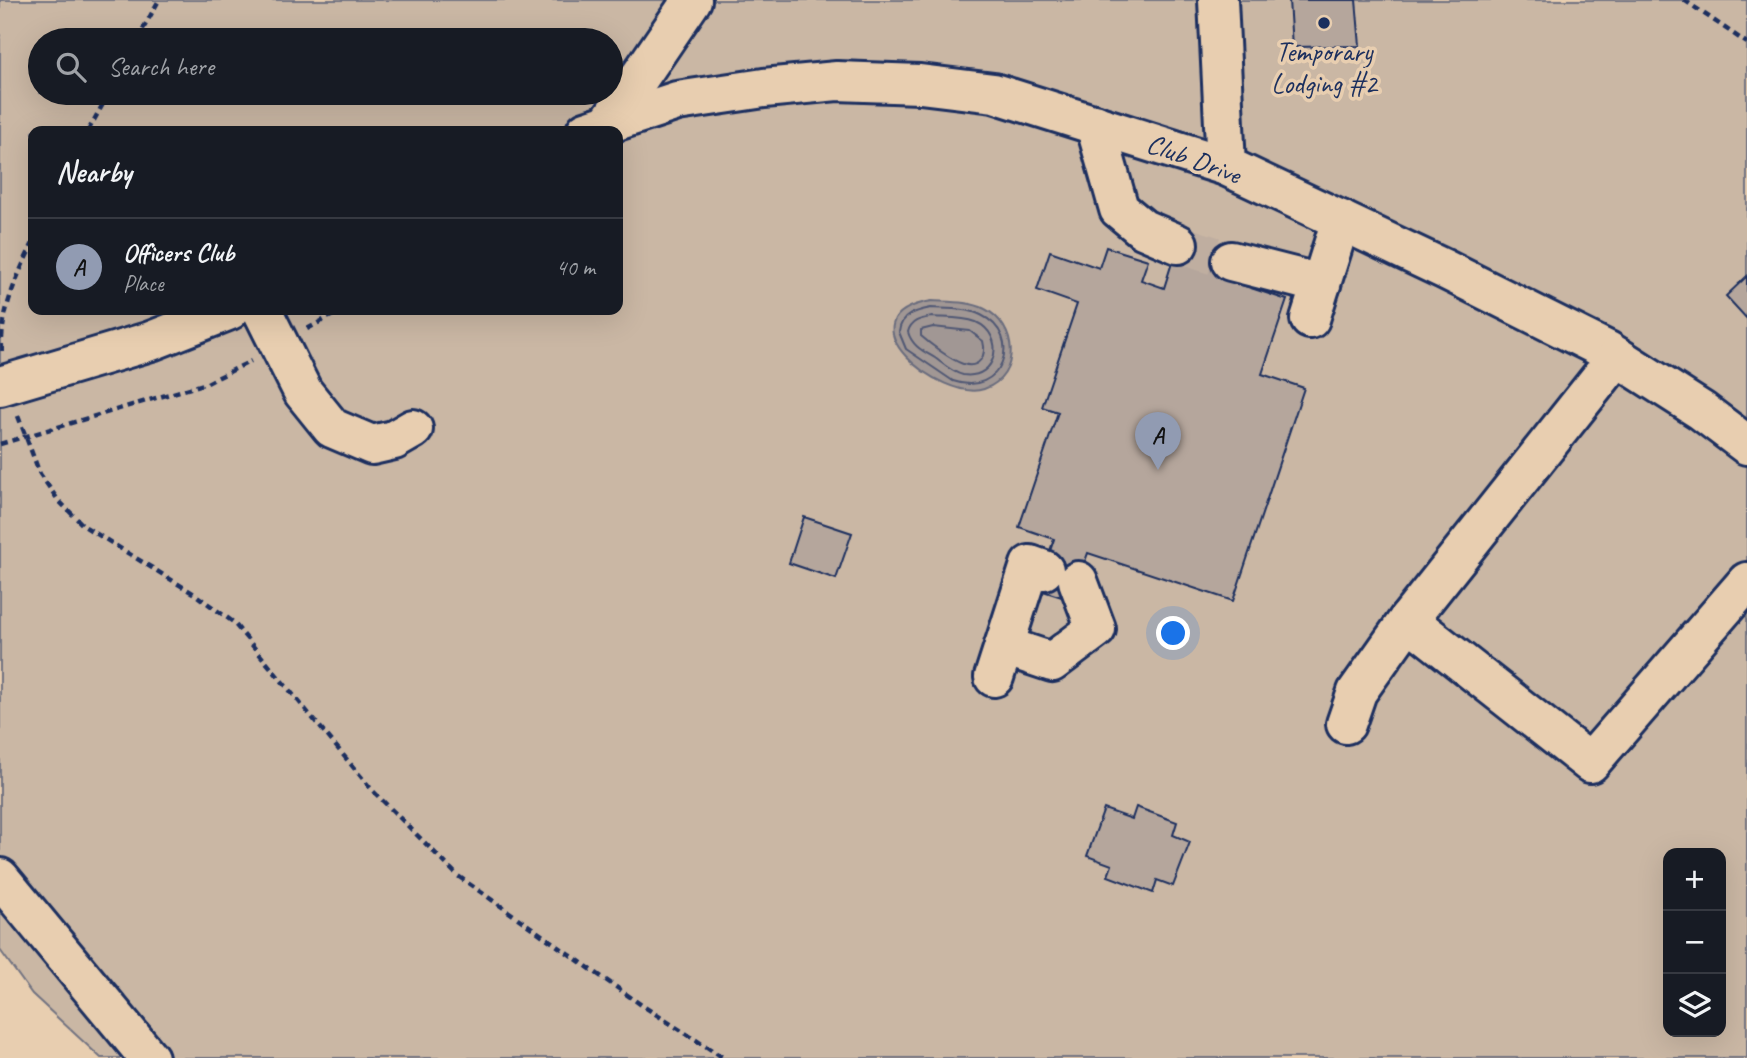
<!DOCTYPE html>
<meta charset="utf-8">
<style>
:root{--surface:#171b24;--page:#242831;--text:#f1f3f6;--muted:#9ea1a6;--line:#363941;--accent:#919bb2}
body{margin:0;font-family:Caveat,sans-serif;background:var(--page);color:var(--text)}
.controls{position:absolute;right:21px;bottom:21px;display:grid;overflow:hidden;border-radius:14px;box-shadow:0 7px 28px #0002}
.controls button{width:63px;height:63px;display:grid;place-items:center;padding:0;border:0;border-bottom:2px solid var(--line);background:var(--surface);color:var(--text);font:35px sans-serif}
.you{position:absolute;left:1174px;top:634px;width:24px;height:24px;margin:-18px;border:5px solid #fff;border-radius:50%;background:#1a73e8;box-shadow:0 0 0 10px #1a73e833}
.badge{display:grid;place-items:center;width:46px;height:46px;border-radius:50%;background:var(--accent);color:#111;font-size:23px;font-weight:700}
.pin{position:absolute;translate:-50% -58px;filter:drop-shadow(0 2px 4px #0008)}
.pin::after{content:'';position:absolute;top:37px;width:24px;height:21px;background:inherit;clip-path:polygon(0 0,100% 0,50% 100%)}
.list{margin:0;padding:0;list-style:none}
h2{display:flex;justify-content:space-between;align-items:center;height:91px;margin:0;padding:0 28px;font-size:30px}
h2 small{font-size:23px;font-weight:400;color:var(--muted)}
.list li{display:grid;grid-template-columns:46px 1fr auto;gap:21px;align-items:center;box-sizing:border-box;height:98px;padding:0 28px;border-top:2px solid var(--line)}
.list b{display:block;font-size:26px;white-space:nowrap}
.list p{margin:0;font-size:23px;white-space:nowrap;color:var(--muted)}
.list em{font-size:23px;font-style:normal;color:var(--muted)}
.icon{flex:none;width:38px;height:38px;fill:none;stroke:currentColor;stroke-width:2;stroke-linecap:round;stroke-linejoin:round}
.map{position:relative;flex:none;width:1747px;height:1058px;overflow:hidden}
.search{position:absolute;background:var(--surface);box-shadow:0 7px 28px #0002;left:28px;top:28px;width:595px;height:77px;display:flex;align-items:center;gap:18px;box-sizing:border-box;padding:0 24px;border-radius:38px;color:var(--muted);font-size:26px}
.panel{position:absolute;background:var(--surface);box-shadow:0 7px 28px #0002;left:28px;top:126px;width:595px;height:189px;border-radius:14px}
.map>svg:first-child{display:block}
.green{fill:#cab7a4;stroke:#727381;stroke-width:2;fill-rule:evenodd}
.water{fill:#a19794;stroke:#6b6d7e;stroke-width:2}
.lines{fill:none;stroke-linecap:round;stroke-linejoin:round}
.shore{stroke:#515974;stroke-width:2}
.building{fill:#b5a69c;stroke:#1b2f5e;stroke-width:2}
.minor-tunnel{stroke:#bfaea0;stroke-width:38;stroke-dasharray:38 19;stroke-linecap:butt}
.minor-casing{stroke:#1b2f5e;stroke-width:44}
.path{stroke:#1b2f5e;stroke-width:4.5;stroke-dasharray:7 5;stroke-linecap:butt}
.minor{stroke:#e8ceb0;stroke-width:38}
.poi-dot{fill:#1b2f5e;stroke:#e8ceb0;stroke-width:2.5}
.labels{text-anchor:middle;stroke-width:7;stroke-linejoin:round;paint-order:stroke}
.poi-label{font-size:28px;fill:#1b2f5e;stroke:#e8ceb0}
.street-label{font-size:28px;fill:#1b2f5e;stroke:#e8ceb0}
</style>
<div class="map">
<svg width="1747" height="1058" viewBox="0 0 1747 1058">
<rect width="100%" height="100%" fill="#e8ceb0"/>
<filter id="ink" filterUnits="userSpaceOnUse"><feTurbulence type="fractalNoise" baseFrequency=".0143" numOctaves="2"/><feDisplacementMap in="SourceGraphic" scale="14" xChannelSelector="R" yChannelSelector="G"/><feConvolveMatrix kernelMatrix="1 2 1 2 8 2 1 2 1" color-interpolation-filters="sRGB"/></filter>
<g filter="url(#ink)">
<path class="green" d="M0 0H1747V1058H101L32 994 0 950ZM40 40H611V93H40ZM33 131H618V310H33ZM1668 853H1721V1032H1668Z"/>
<path class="water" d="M932 301C948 302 970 301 985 309 1017 325 1022 376 984 389 942 403 835 317 932 301Z"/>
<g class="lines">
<g class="shore">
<path d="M931 308C946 309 967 308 981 315 1025 336 1002 398 953 381L906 349 899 332C901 314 916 311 931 308Z"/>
<path d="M932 317C945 318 963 317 976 322 1006 335 998 380 963 375 953 373 943 364 935 358 923 351 912 346 908 332 911 320 921 319 932 317Z"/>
<path d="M933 327 970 331 983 341C987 356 979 369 963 364 951 360 930 344 921 336V330Z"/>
</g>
</g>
<g class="building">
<polygon points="1289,0 1356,0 1360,46 1292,47"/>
<polygon points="1181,234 1233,252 1224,279 1287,300 1262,374 1304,388 1233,601 1088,553 1071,600 1037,589 1054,539 1019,527 1058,412 1042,407 1077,304 1037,290 1050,251 1099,268 1106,247 1148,260 1141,280 1164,288"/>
<polygon points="1747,276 1747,319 1726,296"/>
<polygon points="804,517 852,533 836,579 789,563"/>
<polygon points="1136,807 1177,822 1173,835 1190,842 1173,886 1157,880 1153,893 1108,876 1112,865 1087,856 1104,809 1132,819"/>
</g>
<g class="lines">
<polyline class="minor-tunnel" points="1178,244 1231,261"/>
<g class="minor-casing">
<g id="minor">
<polyline points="1218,0 1226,166"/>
<polyline points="609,122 692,0"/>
<polyline points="1095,124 1119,209 1143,229 1178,244"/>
<polyline points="586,131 677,101 764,88 837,81 920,84 994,93 1226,166 1444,269 1608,351 1702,411 1747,445"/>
<polyline points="1231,261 1321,284"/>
<polyline points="262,310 303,392 332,428 372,445 394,440 413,429"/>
<polyline points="1310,319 1341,220"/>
<polyline points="0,386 151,341 230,310"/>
<polyline points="1408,620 1590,763 1747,582"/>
<polyline points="1004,646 1052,662 1096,629 1078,581"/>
<polyline points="994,677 1030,565 1044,570"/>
<polyline points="1346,724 1357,692 1408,620 1617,357"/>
<polyline points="0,878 149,1058"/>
</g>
</g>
<g class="path">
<polyline points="1684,0 1747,43"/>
<polyline points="137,40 159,0"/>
<polyline points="88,131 109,93"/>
<polyline points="307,329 342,310"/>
<path d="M2 351C0 312 17 276 33 243"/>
<polyline points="18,416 40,474 58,500 84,526 196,595 233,622 373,791 458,876 643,1006 724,1058"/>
<polyline points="0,444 207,383 251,361"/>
</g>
<use href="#minor" class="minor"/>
</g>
</g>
<circle class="poi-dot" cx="1324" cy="23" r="7"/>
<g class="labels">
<g class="poi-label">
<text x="1324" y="61">Temporary<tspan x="1324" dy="32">Lodging #2</tspan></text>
</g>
<g class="street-label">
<text transform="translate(1194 158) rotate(20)" y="10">Club Drive</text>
</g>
</g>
</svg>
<div class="controls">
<button>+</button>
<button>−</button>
<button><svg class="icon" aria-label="layers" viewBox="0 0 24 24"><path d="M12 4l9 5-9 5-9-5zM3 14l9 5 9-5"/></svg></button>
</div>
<div class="you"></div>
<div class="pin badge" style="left:1158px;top:470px">A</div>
<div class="search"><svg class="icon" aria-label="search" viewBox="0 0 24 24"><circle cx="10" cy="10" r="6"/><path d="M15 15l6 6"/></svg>Search here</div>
<section class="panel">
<h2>Nearby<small></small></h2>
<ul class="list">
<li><span class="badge">A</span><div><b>Officers Club</b><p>Place</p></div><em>40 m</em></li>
</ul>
</section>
</div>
